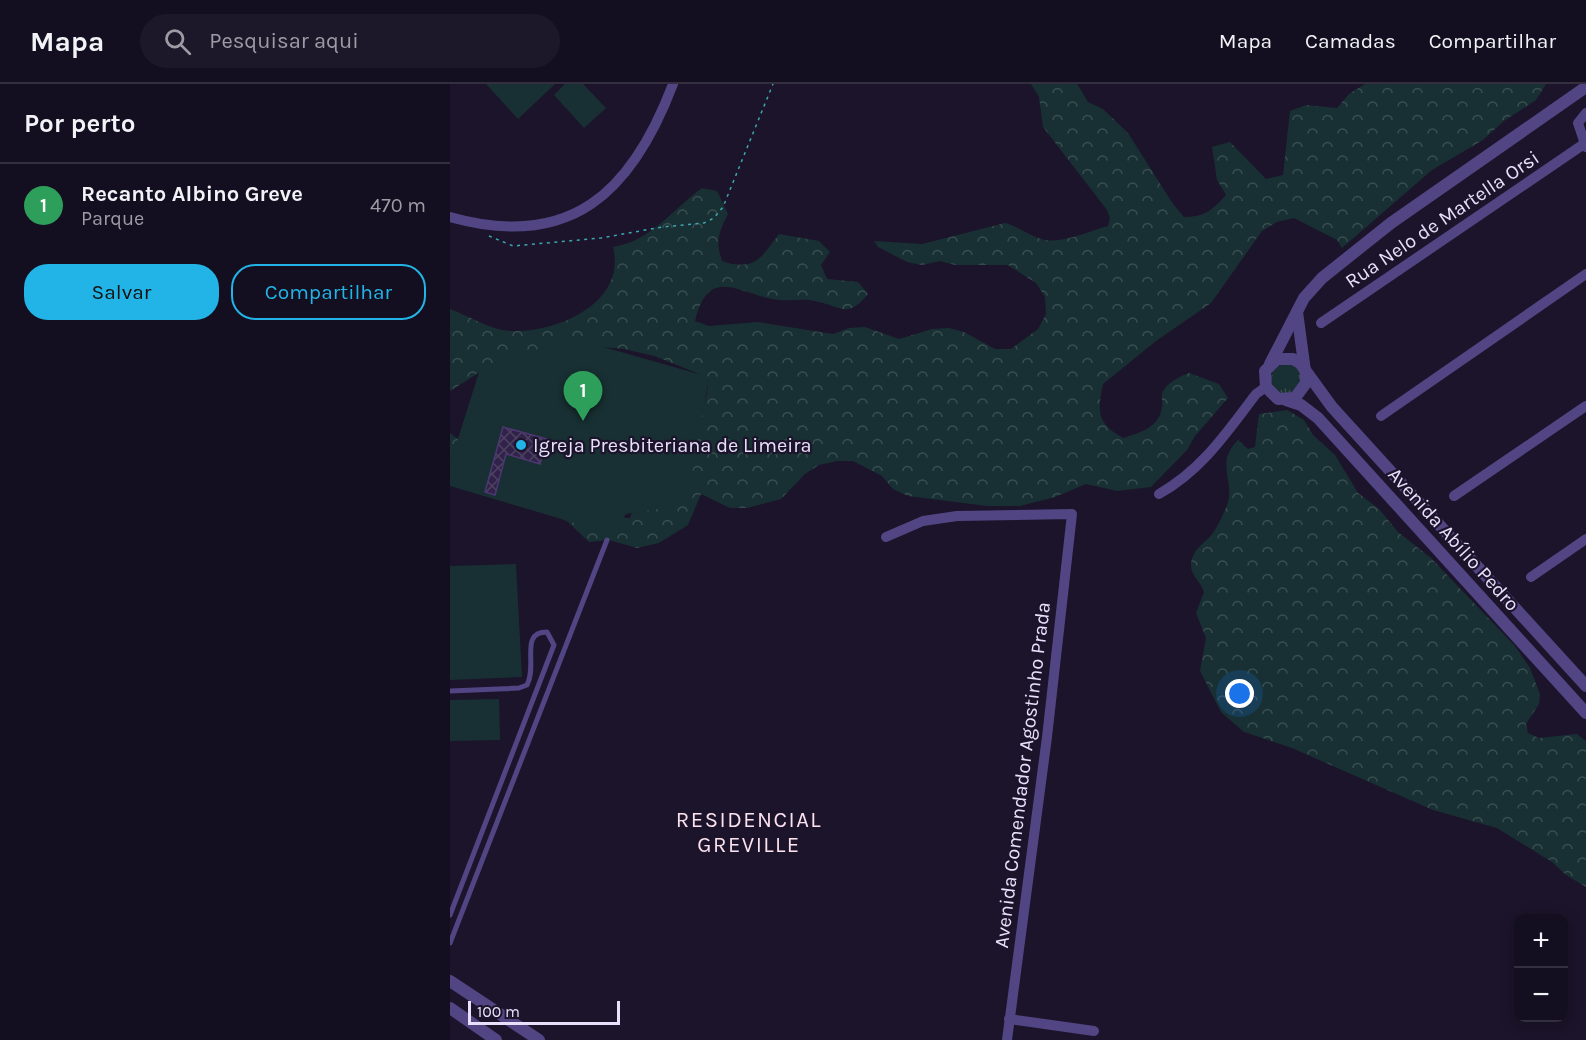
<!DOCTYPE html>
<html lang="pt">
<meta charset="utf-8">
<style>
:root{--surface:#140f20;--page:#1d1829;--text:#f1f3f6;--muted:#9d9ca5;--line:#332f3e;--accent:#22b4e6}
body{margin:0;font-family:Karla,sans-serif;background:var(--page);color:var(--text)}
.controls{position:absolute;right:18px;bottom:18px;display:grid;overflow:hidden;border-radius:12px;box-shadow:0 3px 15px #0003}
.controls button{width:54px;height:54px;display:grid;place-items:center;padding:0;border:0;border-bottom:2px solid var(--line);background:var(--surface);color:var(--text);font:30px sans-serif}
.scale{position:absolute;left:18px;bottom:15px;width:152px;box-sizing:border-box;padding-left:6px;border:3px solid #e8e0fc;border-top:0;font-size:16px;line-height:21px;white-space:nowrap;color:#e8e0fc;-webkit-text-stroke:4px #1b142a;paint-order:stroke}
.you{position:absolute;left:790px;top:610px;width:21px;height:21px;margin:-15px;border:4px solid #fff;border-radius:50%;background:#1a73e8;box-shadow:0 0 0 9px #1a73e833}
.badge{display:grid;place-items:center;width:39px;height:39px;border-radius:50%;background:var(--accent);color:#fff;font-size:20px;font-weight:700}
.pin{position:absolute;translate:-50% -50px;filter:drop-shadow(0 2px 3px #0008)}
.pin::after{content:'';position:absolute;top:32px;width:21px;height:18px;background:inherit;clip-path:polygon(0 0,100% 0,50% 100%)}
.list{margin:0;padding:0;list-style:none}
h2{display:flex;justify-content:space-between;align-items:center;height:78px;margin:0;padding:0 24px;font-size:26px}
h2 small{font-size:20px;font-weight:400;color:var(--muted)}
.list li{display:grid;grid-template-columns:39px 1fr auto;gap:18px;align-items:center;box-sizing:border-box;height:84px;padding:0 24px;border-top:2px solid var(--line)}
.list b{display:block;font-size:22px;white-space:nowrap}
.list p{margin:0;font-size:20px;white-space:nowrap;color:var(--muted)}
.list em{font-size:20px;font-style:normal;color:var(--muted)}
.actions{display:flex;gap:12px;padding:18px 24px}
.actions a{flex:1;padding:14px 0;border:2px solid var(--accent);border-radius:24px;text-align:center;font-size:21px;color:var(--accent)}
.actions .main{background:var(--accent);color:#111}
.icon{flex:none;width:33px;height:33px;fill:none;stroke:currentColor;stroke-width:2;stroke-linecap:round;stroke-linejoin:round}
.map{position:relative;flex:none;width:1136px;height:956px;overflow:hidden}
header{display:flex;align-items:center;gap:36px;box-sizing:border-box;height:84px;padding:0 30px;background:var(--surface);border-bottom:2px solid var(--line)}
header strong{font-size:28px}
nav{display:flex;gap:33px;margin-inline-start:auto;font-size:21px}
.search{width:420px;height:54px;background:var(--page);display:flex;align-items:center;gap:15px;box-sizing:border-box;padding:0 21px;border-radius:33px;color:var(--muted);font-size:22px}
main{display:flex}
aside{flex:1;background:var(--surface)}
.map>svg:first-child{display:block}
.grass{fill:url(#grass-tufts)}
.forest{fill:url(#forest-crowns)}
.green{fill:#183033}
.building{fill:url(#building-cross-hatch);stroke:#4c3772;stroke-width:1.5}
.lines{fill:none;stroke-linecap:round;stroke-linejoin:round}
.path{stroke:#3fa6b1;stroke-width:1.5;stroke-dasharray:3 4.5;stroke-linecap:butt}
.service{stroke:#514583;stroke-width:5}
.minor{stroke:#514583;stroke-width:10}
.tertiary{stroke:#514583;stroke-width:12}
.poi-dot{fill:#22b4e6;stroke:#1b142a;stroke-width:2}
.labels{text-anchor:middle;stroke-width:4.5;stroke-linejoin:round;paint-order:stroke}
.street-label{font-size:20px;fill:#e8e0fc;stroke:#1b142a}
.poi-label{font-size:20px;fill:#e8e0fc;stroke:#1b142a;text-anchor:start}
.quarter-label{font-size:22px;letter-spacing:1.5px;fill:#fce2ee;stroke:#1b142a}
</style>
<header>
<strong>Mapa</strong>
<div class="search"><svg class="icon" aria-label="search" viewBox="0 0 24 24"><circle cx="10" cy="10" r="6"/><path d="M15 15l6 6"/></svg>Pesquisar aqui</div>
<nav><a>Mapa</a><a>Camadas</a><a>Compartilhar</a></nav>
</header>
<main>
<aside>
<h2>Por perto<small></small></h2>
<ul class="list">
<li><span class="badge" style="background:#2e9e5b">1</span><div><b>Recanto Albino Greve</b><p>Parque</p></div><em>470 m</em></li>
</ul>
<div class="actions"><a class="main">Salvar</a><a>Compartilhar</a></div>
</aside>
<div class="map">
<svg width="1136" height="956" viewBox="0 0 1136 956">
<defs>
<pattern id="grass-tufts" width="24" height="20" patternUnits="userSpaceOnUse" patternTransform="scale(1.5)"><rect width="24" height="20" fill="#183033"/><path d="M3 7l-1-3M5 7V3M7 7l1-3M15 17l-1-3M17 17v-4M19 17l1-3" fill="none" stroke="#3a4e51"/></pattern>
<pattern id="forest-crowns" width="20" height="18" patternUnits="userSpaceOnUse" patternTransform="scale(1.5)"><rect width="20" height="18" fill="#183033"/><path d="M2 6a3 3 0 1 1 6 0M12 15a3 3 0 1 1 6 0" fill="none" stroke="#3a4e51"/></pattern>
<pattern id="building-cross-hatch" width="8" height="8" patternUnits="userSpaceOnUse" patternTransform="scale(1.5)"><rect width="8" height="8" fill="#302248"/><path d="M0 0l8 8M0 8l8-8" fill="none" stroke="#4e4263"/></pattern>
</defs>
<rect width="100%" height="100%" fill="#1b142a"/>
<circle class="grass" cx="836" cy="295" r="15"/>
<g class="forest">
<path d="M581 0H627L638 18 653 25 678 49 723 120 734 133C754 133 763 126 776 111L767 96 762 63 780 58 816 95 833 91 840 27 856 21 887 24 899 10 915 0H1096L1086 16 1054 37 1033 56 982 86 892 164 887 156 844 134 827 138 812 147 761 219 706 257 653 300C647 327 647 340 673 354 690 349 710 343 712 323 713 319 711 313 712 309 717 298 729 293 739 289L769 300 778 314 745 352 737 366 701 403 667 407 636 400 605 413 570 422H537L458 412 443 405 432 392 403 377H387L369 381 355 390 331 415 297 424H280L251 410 238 441 209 459 187 464 159 456 139 458 118 438 97 427 31 411 20 405 0 384V349L16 361 163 433 180 434 183 425 255 317 258 302 247 289 204 272 174 265 142 262 38 283 0 307V225C19 232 40 246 61 247 107 249 177 219 163 163 201 157 223 125 252 104L267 107 278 130C269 148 265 156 272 177 304 188 311 174 329 150L369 157 380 168 371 181 377 195 408 198 418 210C397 236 391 222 365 217 354 214 341 217 329 216 291 212 259 178 245 237L259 242 308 238 383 250 399 244 415 243 449 255 482 245 499 244 514 248 545 265H561L588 245 596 230 595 213 586 199 558 181H505L490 177 472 181 457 178 428 163 424 157 472 160 555 139C569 143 578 151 591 155 610 161 639 147 658 142L660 134 657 126 593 43 589 13Z"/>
<path d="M837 326 854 336 863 351 885 371 908 409 929 425 948 448 981 474 1065 562 1080 584 1090 610 1089 620 1076 640 1078 649 1089 654 1127 650 1136 657V803L1116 791 1102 778 1047 744 983 726 842 664 794 648 771 628 750 587 756 554 746 529 754 508C751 497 740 492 741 479 744 462 757 459 765 446 769 439 774 429 777 421 786 398 764 380 788 356L798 365 805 363 809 330Z"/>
</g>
<g class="green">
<polygon points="36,0 105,0 68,35"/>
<polygon points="115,0 133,0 156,24 134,44 104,11"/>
<polygon points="122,254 259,293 239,406 214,424 176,430 162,450 0,402 0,380 30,285"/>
<polygon points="66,480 72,593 0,596 0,482"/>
<polygon points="49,615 50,656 0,657 0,616"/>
</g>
<polygon class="building" points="53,343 97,355 90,380 56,370 45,411 35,408"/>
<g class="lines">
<polyline class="path" points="39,152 63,162 151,154 212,143 254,139 264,134 273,123 323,0"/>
<g class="service">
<path d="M0 607 69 604 77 601C88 581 69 548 97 548L104 561 0 831"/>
<polyline points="0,859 157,456"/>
</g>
<g class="minor">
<polyline points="1136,29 1128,39 1136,63"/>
<path d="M0 133C121 167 182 108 223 0"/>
<polyline points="871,239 1134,60"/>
<polyline points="931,332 1136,190"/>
<path d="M709 410C752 386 777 348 806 310L816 303"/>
<polyline points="1004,412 1136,322"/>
<polyline points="436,453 473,437 507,432 622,430 597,653 557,956"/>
<polyline points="1081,493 1136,455"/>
<polyline points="559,935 644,947"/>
</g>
<g class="tertiary">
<polyline points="847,228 855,287"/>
<polyline points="820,280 854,214 872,194 941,139 1136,3"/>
<polyline points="856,289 856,299 845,314 828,315 816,303 815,287 827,275 843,275 850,279 882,323 1136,602"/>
<polyline points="836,316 851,321 868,334 1136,629"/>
<polyline points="0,897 89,956"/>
<polyline points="0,924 46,956"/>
</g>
</g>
<circle class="poi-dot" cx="71" cy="361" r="6"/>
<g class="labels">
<g class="street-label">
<text transform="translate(992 135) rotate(-34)" y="7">Rua Nelo de Martella Orsi</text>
<text transform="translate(1004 455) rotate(48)" y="7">Avenida Abílio Pedro</text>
<text transform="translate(572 691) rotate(-83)" y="7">Avenida Comendador Agostinho Prada</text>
</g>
<g class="poi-label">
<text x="83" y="368">Igreja Presbiteriana de Limeira</text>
</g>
<g class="quarter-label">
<text x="299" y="743">RESIDENCIAL<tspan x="299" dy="25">GREVILLE</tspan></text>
</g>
</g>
</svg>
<div class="controls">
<button>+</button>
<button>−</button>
</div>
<div class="scale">100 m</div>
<div class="you"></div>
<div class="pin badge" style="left:133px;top:337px;background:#2e9e5b">1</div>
</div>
</main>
